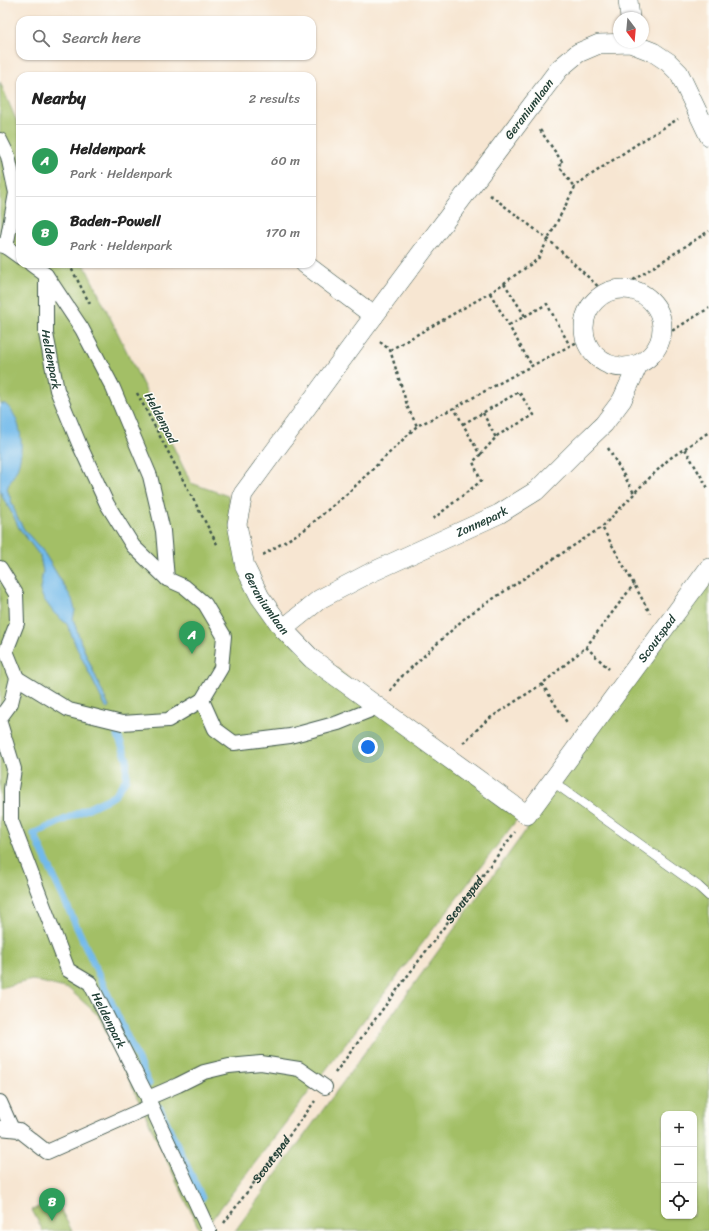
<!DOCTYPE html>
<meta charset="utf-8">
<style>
:root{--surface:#fff;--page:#f6f6f6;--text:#222;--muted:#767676;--line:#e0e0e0;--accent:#c8321e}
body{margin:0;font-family:Sriracha,sans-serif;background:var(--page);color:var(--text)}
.controls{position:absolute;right:12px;bottom:12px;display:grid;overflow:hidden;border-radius:8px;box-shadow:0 1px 3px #0004}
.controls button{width:36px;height:36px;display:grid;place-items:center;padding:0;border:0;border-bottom:1px solid var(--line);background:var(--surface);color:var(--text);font:20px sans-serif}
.compass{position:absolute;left:613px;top:12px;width:36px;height:36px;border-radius:50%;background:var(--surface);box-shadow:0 1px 3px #0004;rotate:164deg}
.you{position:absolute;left:368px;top:747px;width:14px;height:14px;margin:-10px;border:3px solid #fff;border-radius:50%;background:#1a73e8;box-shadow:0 0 0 6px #1a73e833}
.badge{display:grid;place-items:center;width:26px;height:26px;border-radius:50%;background:var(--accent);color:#fff;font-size:13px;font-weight:700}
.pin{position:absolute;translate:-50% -33px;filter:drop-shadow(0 1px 2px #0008)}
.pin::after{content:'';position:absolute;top:21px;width:14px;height:12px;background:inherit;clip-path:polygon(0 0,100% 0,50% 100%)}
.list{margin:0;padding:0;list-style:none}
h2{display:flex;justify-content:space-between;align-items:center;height:52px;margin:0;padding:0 16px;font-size:17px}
h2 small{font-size:13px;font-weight:400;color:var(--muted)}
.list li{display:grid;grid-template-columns:26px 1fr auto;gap:12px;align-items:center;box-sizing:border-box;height:72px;padding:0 16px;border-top:1px solid var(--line)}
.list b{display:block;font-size:15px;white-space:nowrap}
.list p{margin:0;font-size:13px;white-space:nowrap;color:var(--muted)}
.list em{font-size:13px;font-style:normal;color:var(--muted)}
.icon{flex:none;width:22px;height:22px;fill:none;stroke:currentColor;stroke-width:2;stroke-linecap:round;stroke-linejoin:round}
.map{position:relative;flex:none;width:709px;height:1231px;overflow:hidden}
.search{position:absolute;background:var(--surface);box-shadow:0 1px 3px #0004;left:16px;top:16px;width:300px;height:44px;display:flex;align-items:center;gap:10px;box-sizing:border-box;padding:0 14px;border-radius:12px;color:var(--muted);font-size:15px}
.panel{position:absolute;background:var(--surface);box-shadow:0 1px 3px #0004;left:16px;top:72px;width:300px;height:196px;border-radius:12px}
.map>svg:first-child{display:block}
.green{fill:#a3bf66;stroke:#617e4d;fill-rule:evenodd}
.water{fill:#72baea;stroke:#487c8f}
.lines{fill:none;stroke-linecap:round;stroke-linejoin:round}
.stream{stroke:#72baea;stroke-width:7}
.service-casing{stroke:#3f564c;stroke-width:10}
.pedestrian-casing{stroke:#3f564c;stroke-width:16}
.minor-casing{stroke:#3f564c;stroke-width:20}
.path{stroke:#3f564c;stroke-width:2.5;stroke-dasharray:3 3;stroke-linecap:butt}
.service{stroke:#fff;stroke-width:9}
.pedestrian{stroke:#fff;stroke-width:14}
.minor{stroke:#fff;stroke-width:19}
.labels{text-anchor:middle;stroke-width:3;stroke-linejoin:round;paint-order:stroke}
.street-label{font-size:12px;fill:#1f3d34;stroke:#fdfcf7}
</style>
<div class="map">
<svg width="709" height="1231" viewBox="0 0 709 1231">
<rect width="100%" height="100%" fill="#fdfcf7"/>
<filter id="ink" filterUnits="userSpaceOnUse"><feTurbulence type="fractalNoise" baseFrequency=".025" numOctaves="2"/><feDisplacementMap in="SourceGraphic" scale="8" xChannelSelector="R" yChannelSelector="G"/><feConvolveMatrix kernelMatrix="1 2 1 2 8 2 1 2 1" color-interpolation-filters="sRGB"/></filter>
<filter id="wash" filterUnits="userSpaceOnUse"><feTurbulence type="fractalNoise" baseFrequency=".012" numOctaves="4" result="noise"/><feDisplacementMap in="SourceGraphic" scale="16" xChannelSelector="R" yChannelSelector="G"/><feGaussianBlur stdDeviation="0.9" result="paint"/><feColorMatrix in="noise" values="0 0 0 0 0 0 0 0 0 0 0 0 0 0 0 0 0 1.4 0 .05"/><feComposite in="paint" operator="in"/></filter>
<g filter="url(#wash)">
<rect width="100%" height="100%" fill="#f7e6d2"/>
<g class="green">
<polygon points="0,82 20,129 20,264 84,264 191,483 228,496 231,525 257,603 518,818 203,1231 200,1231 99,1016 69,989 32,980 0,988 0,489 3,498 13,515 19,528 40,556 43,571 40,590 54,613 67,624 76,646 106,708 109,707 81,643 73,619 75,610 64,585 43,551 25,531 17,517 7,489 8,485 5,404 0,404"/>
<path d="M709 578V1231H235ZM664 1114H694V1216H664Z"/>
<polygon points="55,1199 72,1231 43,1231 32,1210"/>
</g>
<path class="water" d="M0 404H5C22 417 25 449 17 469 14 476 9 482 7 489L17 517 25 531 43 551 72 599 75 610 73 619 81 643 109 707 108 709 106 708 76 646 67 624 54 613 43 598 40 590 43 571 40 556 19 528 13 515 3 498 0 489Z"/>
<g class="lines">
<g class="stream">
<polyline points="118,736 127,759 126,779 114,796 34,834 149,1084"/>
<polyline points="160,1108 202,1198"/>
</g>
</g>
</g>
<g filter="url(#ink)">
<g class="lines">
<g class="service-casing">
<polyline id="service" points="552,781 698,886 709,896"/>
</g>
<g class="pedestrian-casing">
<g id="pedestrian">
<polyline points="0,140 8,156 16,193 6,247"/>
<polyline points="0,245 6,247 20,257"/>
<path id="s3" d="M46 275V334L57 390 80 446 107 504 133 546 167 579"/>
<polyline points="0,568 16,594 17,623 6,651 17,678 11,703 0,718"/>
<polyline points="17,678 69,710 122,723 168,720 202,700 221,668 224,636 205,604 185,587 167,579 163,531 150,476 113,388 82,329 46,275 31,264"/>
<polyline points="202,700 215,729 234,743 290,736 338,723 378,707"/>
<path id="s4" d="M0 723 14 769 11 789V820L68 970 90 983 148 1098 178 1085 204 1072 229 1066 261 1063 299 1069 325 1087"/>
<polyline points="148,1099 209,1231"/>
<polyline points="0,1102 12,1129"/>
<polyline points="0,1128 19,1130 47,1152 151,1106"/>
</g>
</g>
<g class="minor-casing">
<g id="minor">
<polyline points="628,0 630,18"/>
<path id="s5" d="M709 136 679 73 668 62 653 52 630 43 599 44 578 53 559 69 365 328 243 494 237 524 245 567 260 597 283 629 312 659 527 815 709 568"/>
<polyline points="305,264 374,316"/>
<circle cx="623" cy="328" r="39"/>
<path id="s6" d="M283 629 320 599 368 574 499 514 536 491 580 447 604 424 622 400 638 365"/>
</g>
</g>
<g class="path">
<polyline points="540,130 563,163 559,166 574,187"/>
<polyline points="490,195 549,240 606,294"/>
<polyline points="69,264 91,306"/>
<polyline points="504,283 525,316"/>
<polyline points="618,290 709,231"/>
<polyline points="490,293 532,366"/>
<polyline points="509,325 547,304 570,346"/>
<polyline points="662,337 709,308"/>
<polyline points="380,342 390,350 408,408 417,426"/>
<polyline points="390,350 490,293 538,259 576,185 640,142 678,119"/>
<polyline points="137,393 218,546"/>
<polyline points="483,413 496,438"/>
<polyline points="463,424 519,392 534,415 498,435 480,455"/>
<polyline points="608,448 634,493 669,459 709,432"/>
<polyline points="685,449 709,490"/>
<polyline points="634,494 602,527 650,613"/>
<polyline points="433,519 481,481 473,462 480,455 454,408"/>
<polyline points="263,555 304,530 348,493 417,426 454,408 518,373 585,338"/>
<polyline points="586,647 609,669"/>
<polyline points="542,684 568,724"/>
<polyline points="390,691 399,679 467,616 602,527"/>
<polyline points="463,743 487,720 542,684 586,647 634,584"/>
<path id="s1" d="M335 1073 515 832"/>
<path id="s2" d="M224 1223 315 1101"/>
</g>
<use href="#service" class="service"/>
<use href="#pedestrian" class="pedestrian"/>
<use href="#minor" class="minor"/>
</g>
</g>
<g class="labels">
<g class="street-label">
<text transform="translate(529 109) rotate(-53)" y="4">Geraniumlaan</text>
<text dy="4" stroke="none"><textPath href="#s3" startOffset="85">Heldenpark</textPath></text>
<text transform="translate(161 418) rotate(62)" y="4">Heldenpad</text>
<text dy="4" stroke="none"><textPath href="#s6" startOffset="227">Zonnepark</textPath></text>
<text dy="4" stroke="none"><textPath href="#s5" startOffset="853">Geraniumlaan</textPath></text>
<text dy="4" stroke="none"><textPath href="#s5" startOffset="1410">Scoutspad</textPath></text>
<text dy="4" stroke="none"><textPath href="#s1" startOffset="216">Scoutspad</textPath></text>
<text dy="4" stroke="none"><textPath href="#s4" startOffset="327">Heldenpark</textPath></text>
<text dy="4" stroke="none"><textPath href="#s2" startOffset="79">Scoutspad</textPath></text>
</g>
</g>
</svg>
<div class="controls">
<button>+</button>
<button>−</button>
<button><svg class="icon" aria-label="locate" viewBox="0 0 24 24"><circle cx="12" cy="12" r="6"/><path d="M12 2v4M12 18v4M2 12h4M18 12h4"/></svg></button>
</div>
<svg class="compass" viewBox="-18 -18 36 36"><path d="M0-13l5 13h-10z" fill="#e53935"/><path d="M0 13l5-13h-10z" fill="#767676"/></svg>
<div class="you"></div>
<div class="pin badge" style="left:192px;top:654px;background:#2e9e5b">A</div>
<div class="pin badge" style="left:52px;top:1221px;background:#2e9e5b">B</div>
<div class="search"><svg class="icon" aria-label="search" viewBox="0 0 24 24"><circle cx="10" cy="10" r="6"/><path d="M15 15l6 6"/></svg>Search here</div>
<section class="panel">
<h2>Nearby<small>2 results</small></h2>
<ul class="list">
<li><span class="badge" style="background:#2e9e5b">A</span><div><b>Heldenpark</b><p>Park · Heldenpark</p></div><em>60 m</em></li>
<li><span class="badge" style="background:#2e9e5b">B</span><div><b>Baden-Powell</b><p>Park · Heldenpark</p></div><em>170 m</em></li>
</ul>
</section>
</div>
